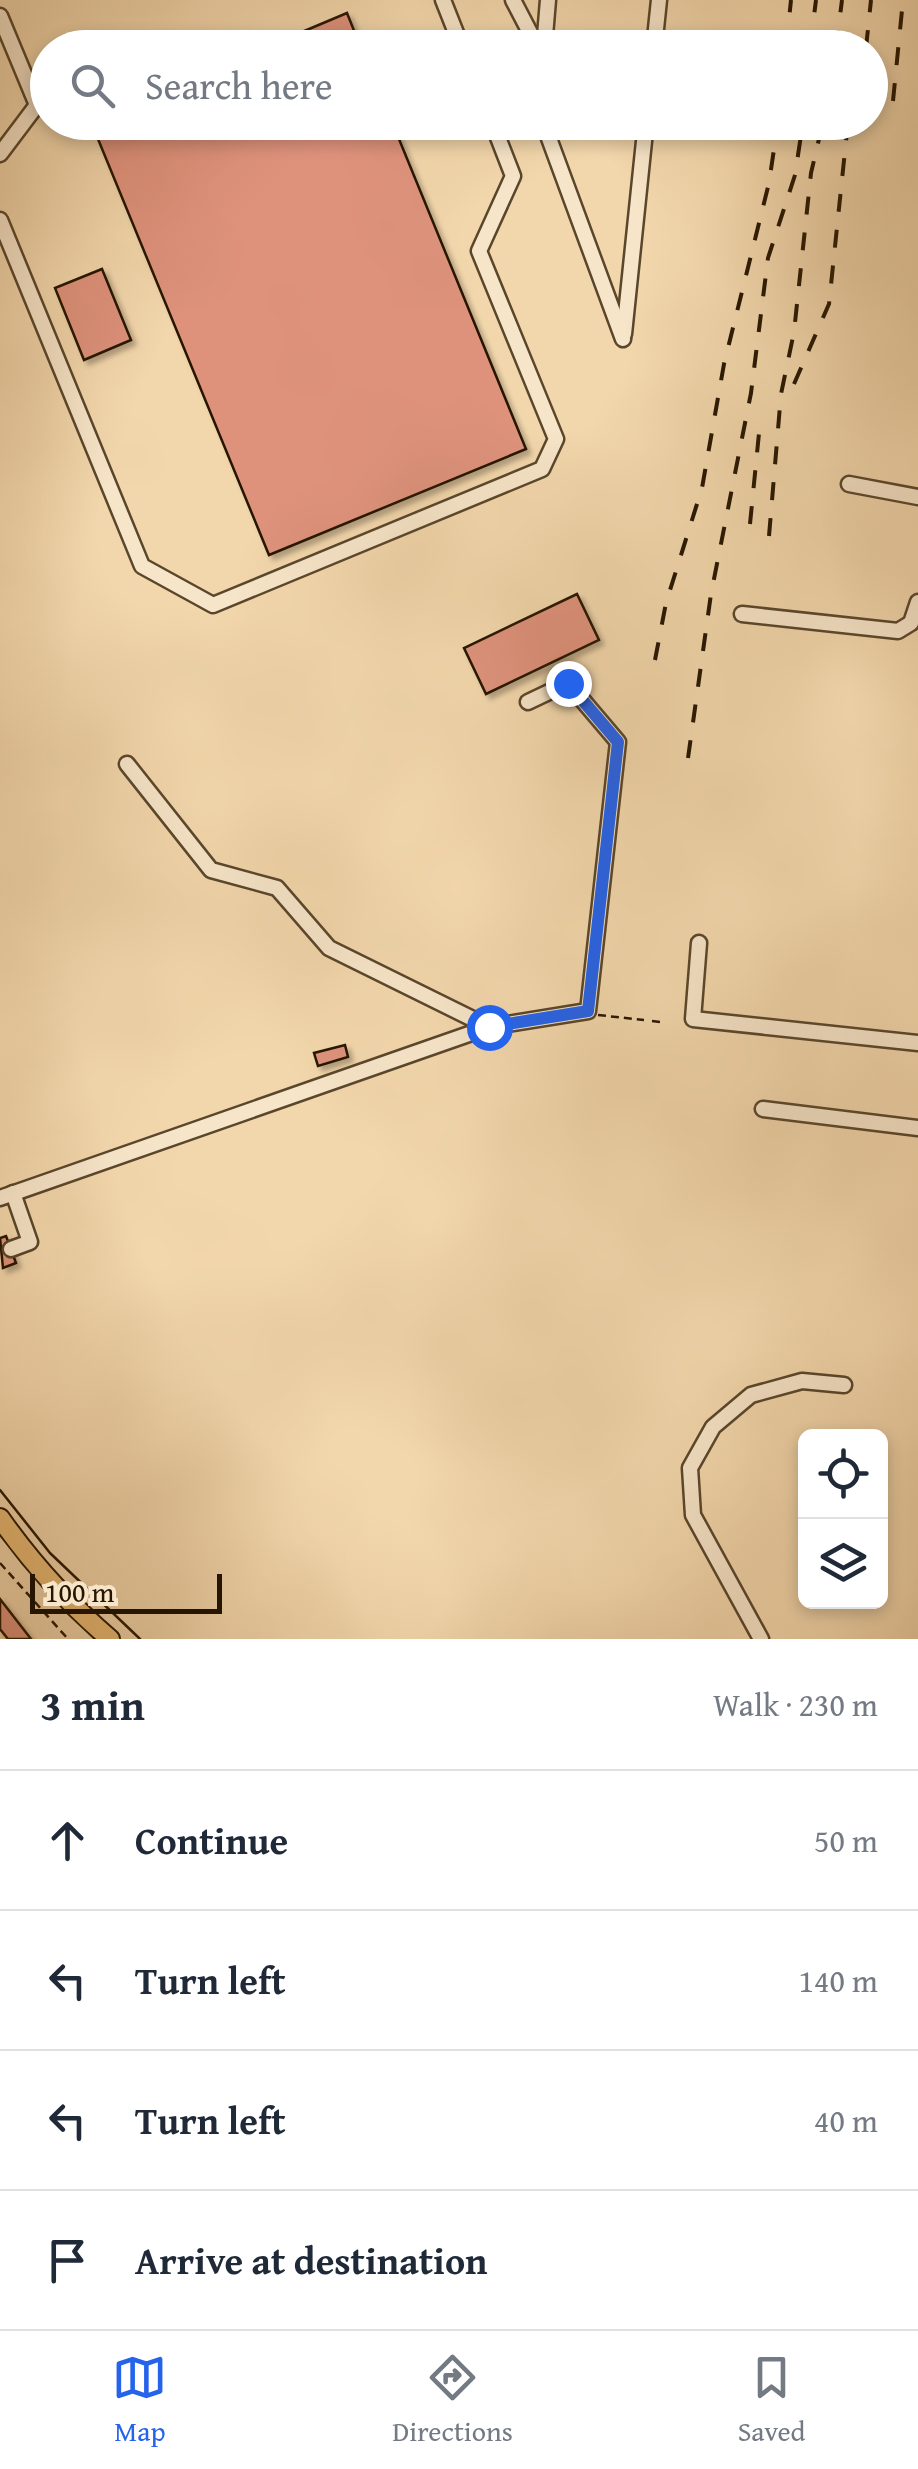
<!DOCTYPE html>
<meta charset="utf-8">
<style>
:root{--surface:#fff;--page:#f2f2f3;--text:#1f2937;--muted:#747a83;--line:#e0e1e3;--accent:#2563eb}
body{margin:0;font-family:"Gentium Book Plus",serif;background:var(--page);color:var(--text)}
.controls{position:absolute;right:30px;bottom:30px;display:grid;overflow:hidden;border-radius:15px;box-shadow:0 5px 15px #0003}
.controls button{width:90px;height:90px;display:grid;place-items:center;padding:0;border:0;border-bottom:2px solid var(--line);background:var(--surface);color:var(--text);font:50px sans-serif}
.scale{position:absolute;left:30px;bottom:25px;width:192px;box-sizing:border-box;padding-left:10px;border:5px solid #261500;border-top:0;font-size:28px;line-height:35px;white-space:nowrap;color:#261500;-webkit-text-stroke:8px #f7e5c9;paint-order:stroke}
.stop{position:absolute;width:30px;height:30px;margin:-22px;border:8px solid #2563eb;border-radius:50%;background:#fff}
.stop.end{background:#2563eb;border-color:#fff;box-shadow:0 2px 10px #0008}
.list{margin:0;padding:0;list-style:none}
h2{display:flex;justify-content:space-between;align-items:center;height:130px;margin:0;padding:0 40px;font-size:42px}
h2 small{font-size:32px;font-weight:400;color:var(--muted)}
.list li{display:grid;grid-template-columns:65px 1fr auto;gap:30px;align-items:center;box-sizing:border-box;height:140px;padding:0 40px;border-top:2px solid var(--line)}
.list b{display:block;font-size:38px;white-space:nowrap}
.list em{font-size:32px;font-style:normal;color:var(--muted)}
.icon{flex:none;width:55px;height:55px;fill:none;stroke:currentColor;stroke-width:2;stroke-linecap:round;stroke-linejoin:round}
.map{position:relative;flex:none;width:918px;height:1639px;overflow:hidden}
.search{position:absolute;background:var(--surface);box-shadow:0 5px 15px #0003;left:30px;right:30px;top:30px;height:110px;display:flex;align-items:center;gap:25px;box-sizing:border-box;padding:0 35px;border-radius:55px;color:var(--muted);font-size:38px}
.sheet{height:690px;background:var(--surface)}
nav{display:flex;justify-content:space-around;align-items:center;box-sizing:border-box;height:140px;border-top:2px solid var(--line);background:var(--surface);font-size:28px;color:var(--muted)}
nav a{display:grid;justify-items:center;gap:5px}
nav .on{color:var(--accent)}
.map>svg:first-child{display:block}
.building{fill:#de927b;stroke:#261500;stroke-width:2.5;filter:url(#shadow)}
.lines{fill:none;stroke-linecap:round;stroke-linejoin:round}
.minor-casing{stroke:#59462b;stroke-width:19}
.major-casing{stroke:#261500;stroke-width:22}
.path{stroke:#261500;stroke-width:2.5;stroke-dasharray:8 5;stroke-linecap:butt}
.minor{stroke:#f7e5c9;stroke-width:14}
.major{stroke:#eabc76;stroke-width:18}
.tram{stroke:#261500;stroke-width:2.5}
.rail{stroke:#261500;stroke-width:4;stroke-dasharray:18 18;stroke-linecap:butt}
.route{stroke:#2563eb;stroke-width:12}
</style>
<div class="map">
<svg width="918" height="1639" viewBox="0 0 918 1639">
<defs>
<filter id="shadow"><feDropShadow dx="4.5" dy="4.5" stdDeviation="2.5" flood-color="#0004"/></filter>
</defs>
<rect width="100%" height="100%" fill="#f3d7ac"/>
<filter id="stains"><feTurbulence type="fractalNoise" baseFrequency=".002" numOctaves="4"/><feColorMatrix values="0 0 0 0 .2 0 0 0 0 .09 0 0 0 0 .02 0 0 0 .5 -.17"/></filter>
<radialGradient id="worn" r=".72"><stop offset=".6" stop-color="#630" stop-opacity="0"/><stop offset="1" stop-color="#630" stop-opacity=".3"/></radialGradient>
<g class="building">
<polygon points="347,13 361,48 264,48"/>
<polygon points="91,122 392,122 526,449 269,555"/>
<polygon points="102,269 131,340 84,360 55,288"/>
<polygon points="577,594 599,640 486,694 464,648"/>
<polygon points="345,1045 348,1057 318,1066 314,1053"/>
<polygon points="6,1236 16,1263 3,1268 0,1238"/>
<polygon points="0,1599 31,1639 8,1639 0,1629"/>
</g>
<g class="lines">
<g class="minor-casing">
<g id="minor">
<polyline points="443,0 462,48"/>
<polyline points="513,0 538,48"/>
<polyline points="0,16 37,105 0,154"/>
<polyline points="544,48 548,0"/>
<polyline points="654,48 659,0"/>
<polyline points="543,122 623,339"/>
<polyline points="0,220 142,566 213,605 542,469 556,439 479,251 513,176 492,122"/>
<polyline points="624,334 646,122"/>
<polyline points="849,484 918,497"/>
<polyline points="742,614 898,631 911,623 918,602"/>
<polyline points="127,764 211,870 277,888 329,948 489,1027"/>
<polyline points="699,943 693,1019 918,1043"/>
<polyline points="763,1109 918,1128"/>
<polyline points="0,1198 489,1027 588,1011 618,742 568,683 528,702"/>
<polyline points="11,1249 30,1242 13,1193"/>
<polyline points="761,1639 693,1515 690,1468 713,1427 751,1395 802,1381 844,1385"/>
</g>
</g>
<g class="major-casing">
<path id="major" d="M0 1518C31 1562 69 1604 110 1639"/>
</g>
<g class="path">
<polyline points="598,1015 644,1020"/>
<polyline points="652,1021 660,1022"/>
<polyline points="0,1563 68,1639"/>
</g>
<use href="#minor" class="minor"/>
<use href="#major" class="major"/>
<polyline class="tram" points="0,1490 50,1553 140,1639"/>
<g class="rail">
<polyline points="786,48 791,0"/>
<polyline points="810,48 816,0"/>
<polyline points="836,48 842,0"/>
<polyline points="866,48 871,0"/>
<polyline points="893,101 903,0"/>
<polyline points="794,384 829,304 848,122"/>
<polyline points="750,524 760,423"/>
<polyline points="769,536 781,394 794,332 811,173 823,122"/>
<polyline points="655,660 666,603 702,488 724,364 769,183 778,122"/>
<polyline points="688,758 711,594 751,393 768,258 795,175 803,122"/>
</g>
</g>
<g class="lines">
<polyline class="route" points="489,1027 588,1011 618,742 568,683"/>
</g>
<rect width="100%" height="100%" filter="url(#stains)"/>
<rect width="100%" height="100%" fill="url(#worn)"/>
</svg>
<div class="controls">
<button><svg class="icon" aria-label="locate" viewBox="0 0 24 24"><circle cx="12" cy="12" r="6"/><path d="M12 2v4M12 18v4M2 12h4M18 12h4"/></svg></button>
<button><svg class="icon" aria-label="layers" viewBox="0 0 24 24"><path d="M12 4l9 5-9 5-9-5zM3 14l9 5 9-5"/></svg></button>
</div>
<div class="scale">100 m</div>
<div class="stop" style="left:489px;top:1027px"></div>
<div class="stop end" style="left:568px;top:683px"></div>
<div class="search"><svg class="icon" aria-label="search" viewBox="0 0 24 24"><circle cx="10" cy="10" r="6"/><path d="M15 15l6 6"/></svg>Search here</div>
</div>
<section class="sheet">
<h2>3 min<small>Walk · 230 m</small></h2>
<ul class="list">
<li><svg class="icon" aria-label="ahead" viewBox="0 0 24 24"><path d="M12 20V5M6 11l6-6 6 6"/></svg><div><b>Continue</b></div><em>50 m</em></li>
<li><svg class="icon" aria-label="left" viewBox="0 0 24 24"><path d="M17 20v-9H6M10 6l-5 5 5 5"/></svg><div><b>Turn left</b></div><em>140 m</em></li>
<li><svg class="icon" aria-label="left" viewBox="0 0 24 24"><path d="M17 20v-9H6M10 6l-5 5 5 5"/></svg><div><b>Turn left</b></div><em>40 m</em></li>
<li><svg class="icon" aria-label="arrive" viewBox="0 0 24 24"><path d="M6 21V4h12l-3 4 3 4H6"/></svg><div><b>Arrive at destination</b></div></li>
</ul>
</section>
<nav>
<a class="on"><svg class="icon" aria-label="map" viewBox="0 0 24 24"><path d="M3 6l6-2 6 2 6-2v14l-6 2-6-2-6 2zM9 4v14M15 6v14"/></svg>Map</a>
<a><svg class="icon" aria-label="directions" viewBox="0 0 24 24"><path d="M12 3l9 9-9 9-9-9zM9 14v-3h6M13 9l2 2-2 2"/></svg>Directions</a>
<a><svg class="icon" aria-label="saved" viewBox="0 0 24 24"><path d="M7 4h10v16l-5-4-5 4z"/></svg>Saved</a>
</nav>
